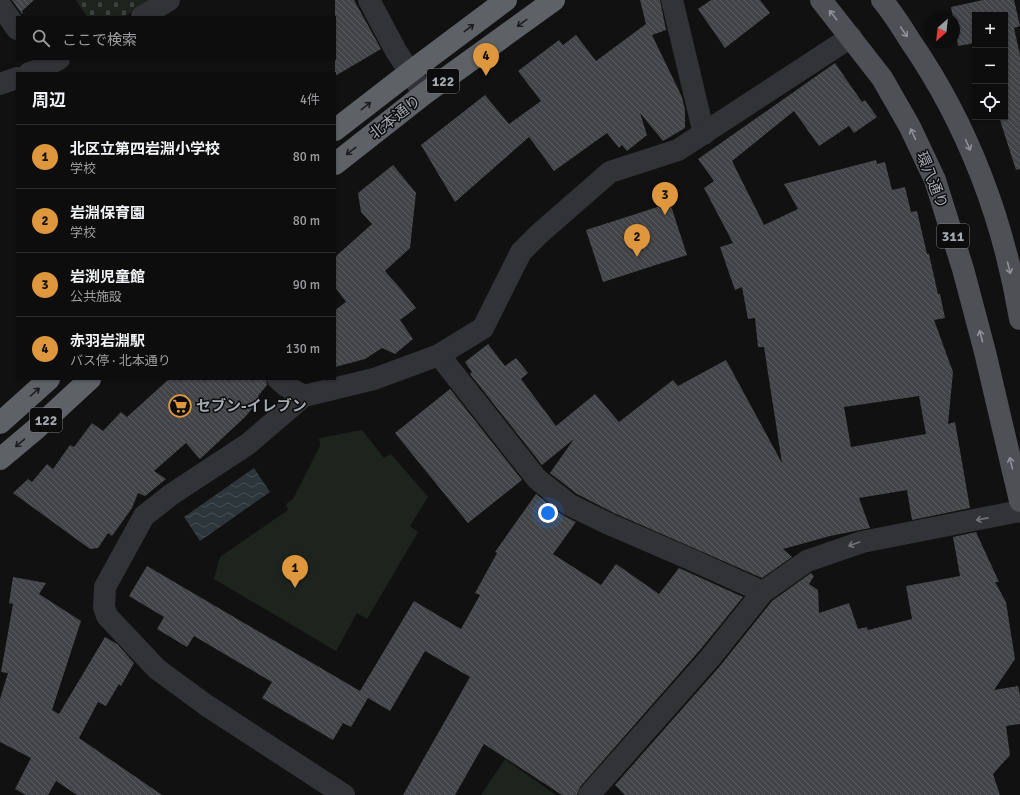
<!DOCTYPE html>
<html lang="ja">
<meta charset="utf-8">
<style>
:root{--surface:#0d0d0e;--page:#1b1b1c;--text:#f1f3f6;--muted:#9a9c9e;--line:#2d2d2e;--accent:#de973c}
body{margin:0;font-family:Signika,"Noto Sans JP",sans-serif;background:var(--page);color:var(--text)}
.controls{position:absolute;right:12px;top:12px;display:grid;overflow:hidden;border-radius:0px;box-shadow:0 1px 3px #0004}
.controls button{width:36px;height:36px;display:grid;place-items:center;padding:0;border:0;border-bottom:1px solid var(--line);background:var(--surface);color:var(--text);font:20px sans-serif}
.compass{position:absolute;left:924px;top:12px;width:36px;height:36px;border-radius:50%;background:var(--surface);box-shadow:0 1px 3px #0004;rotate:207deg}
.you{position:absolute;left:548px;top:513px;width:14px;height:14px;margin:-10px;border:3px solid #fff;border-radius:50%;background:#1a73e8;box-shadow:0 0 0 6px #1a73e833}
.badge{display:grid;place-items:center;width:26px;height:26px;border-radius:50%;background:var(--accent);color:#111;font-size:13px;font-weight:700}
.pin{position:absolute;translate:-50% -33px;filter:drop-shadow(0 1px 2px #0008)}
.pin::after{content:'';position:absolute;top:21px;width:14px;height:12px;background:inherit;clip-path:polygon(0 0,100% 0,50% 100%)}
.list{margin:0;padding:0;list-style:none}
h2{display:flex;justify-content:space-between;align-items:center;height:52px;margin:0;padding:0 16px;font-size:17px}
h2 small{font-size:13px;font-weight:400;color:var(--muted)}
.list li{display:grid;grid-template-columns:26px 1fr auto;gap:12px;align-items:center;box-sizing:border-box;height:64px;padding:0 16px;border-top:1px solid var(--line)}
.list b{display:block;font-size:15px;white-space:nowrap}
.list p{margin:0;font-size:13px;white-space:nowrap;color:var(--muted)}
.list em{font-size:13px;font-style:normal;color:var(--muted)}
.icon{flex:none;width:22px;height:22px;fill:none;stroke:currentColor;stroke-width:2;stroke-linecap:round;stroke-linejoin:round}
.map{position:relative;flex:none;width:1020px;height:795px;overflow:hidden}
.search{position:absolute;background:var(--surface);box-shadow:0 1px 3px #0004;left:16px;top:16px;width:320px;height:44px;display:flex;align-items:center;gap:10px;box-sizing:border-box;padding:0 14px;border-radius:0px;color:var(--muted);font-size:15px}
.panel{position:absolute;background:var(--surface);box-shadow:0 1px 3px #0004;left:16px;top:72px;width:320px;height:308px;border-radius:0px}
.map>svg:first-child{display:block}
.green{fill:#1d241e}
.cemetery{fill:url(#cemetery-stones)}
.water{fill:url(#water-waves)}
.building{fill:url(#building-back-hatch);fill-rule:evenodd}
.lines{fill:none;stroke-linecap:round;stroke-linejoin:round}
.street{stroke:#323336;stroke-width:22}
.primary{stroke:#4e5055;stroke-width:22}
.highway{stroke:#5e6267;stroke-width:22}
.oneway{stroke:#8e939a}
.oneway2{stroke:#1c1d1f}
.oneway3{stroke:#70747a}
.labels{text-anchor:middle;stroke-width:3;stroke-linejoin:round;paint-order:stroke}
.shield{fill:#0c0c0d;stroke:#767a80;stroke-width:1}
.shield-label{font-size:14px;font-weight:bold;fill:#a3a9b1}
.street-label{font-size:15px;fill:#a3a9b1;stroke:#0c0c0d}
.poi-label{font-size:15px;font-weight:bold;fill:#a3a9b1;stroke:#0c0c0d;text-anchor:start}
</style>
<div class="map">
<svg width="1020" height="795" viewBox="0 0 1020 795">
<defs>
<pattern id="cemetery-stones" width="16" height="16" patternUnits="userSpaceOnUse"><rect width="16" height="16" fill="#1d241e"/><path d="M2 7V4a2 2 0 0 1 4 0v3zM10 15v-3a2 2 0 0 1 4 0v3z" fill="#3b413c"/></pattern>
<pattern id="water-waves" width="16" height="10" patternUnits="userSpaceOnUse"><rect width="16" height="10" fill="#2d363b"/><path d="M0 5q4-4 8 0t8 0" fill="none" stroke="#485055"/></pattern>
<pattern id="building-back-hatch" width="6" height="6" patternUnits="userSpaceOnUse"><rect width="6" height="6" fill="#424447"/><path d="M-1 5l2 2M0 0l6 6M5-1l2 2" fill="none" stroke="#5a5c5f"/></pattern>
</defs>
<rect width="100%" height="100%" fill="#111112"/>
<g class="green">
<polygon points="362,430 384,458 391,454 428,497 410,526 418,532 367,619 357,613 336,651 214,579 220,557 288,510 286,504 293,499 320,446 319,438"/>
<polygon points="505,759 556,795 481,795"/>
</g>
<polygon class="cemetery" points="76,0 151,0 124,17 87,17"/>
<polygon class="water" points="254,468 270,492 200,541 184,517"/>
<g class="building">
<polygon points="12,0 34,0 22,11 23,13 22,14"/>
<polygon points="335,0 354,0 381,49 335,76"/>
<polygon points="640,0 660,0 666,30 652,35 682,97 685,110 685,128 663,141 640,113 647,135 627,151 622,145 619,148 607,133 554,171 529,137 455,202 421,145 485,95 509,124 541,101 518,71 559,40 563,45 576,35 596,61 646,24"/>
<polygon points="711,0 760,0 770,13 725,48 698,9"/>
<polygon points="983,0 1014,0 1020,26 1014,28 1020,55 1020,169 1016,170 999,117 1005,117 1005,15 975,15 975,43 958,46 954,18 953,18 951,7"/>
<path d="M835 63 862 102 865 100 877 117 854 133 849 126 819 146 794 111 732 161 764 225 798 209 784 184 876 160 877 164 885 162 892 190 905 187 911 212 917 211 927 254H929L938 294H940L945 318 934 320 953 372 948 424 955 422 970 508 912 520 907 490 859 498 870 528 830 536 783 549 792 557 762 578 614 513 577 494 550 473 574 439 542 465 470 374 472 372 465 362 488 344 505 366 516 358 528 373 521 379 556 426 595 394 619 422 673 380 678 386 726 360 782 463 764 347H758L755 318 748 319 742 287 735 290 720 247 733 243 704 188 714 181 698 159ZM919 396 926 434 851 447 844 407Z"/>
<polygon points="393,165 416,193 410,248 385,271 400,288 416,308 400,320 413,339 395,354 382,348 365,359 335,367 335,310 346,302 335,287 335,257 372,224 361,212 358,193"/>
<polygon points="670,203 687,255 603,282 586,230"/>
<polygon points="169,379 266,379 267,385 258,396 260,399 245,417 200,459 186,443 154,471 166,479 145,496 138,493 132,508 112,536 108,533 98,548 90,549 13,493 28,479 32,482 47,464 53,469 70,445 74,447 92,423 103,431 121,412 127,417"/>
<polygon points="450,389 522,480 468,523 395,433"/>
<polygon points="536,494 562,515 576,522 553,554 601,585 616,564 659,594 679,568 743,597 700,650 580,787 577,795 562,795 484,744 455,795 403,795 470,677 425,651 390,711 368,698 351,727 343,723 333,740 262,698 272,682 194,636 187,647 157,629 164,617 129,596 147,566 360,691 414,601 461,629 480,595 475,593 497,553 495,552"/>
<polygon points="976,532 999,582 995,582 1006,602 1015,659 994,690 1018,686 1020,695 1020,724 1006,726 1010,755 993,774 1000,795 625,795 615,785 720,666 772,601 811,573 814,576 809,584 818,590 819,613 849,603 858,629 867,627 868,630 912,619 906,586 960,576 953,537"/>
<polygon points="13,577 46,583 39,594 81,621 52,710 59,714 105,637 117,644 134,663 121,686 119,684 106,706 98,702 79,738 162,795 77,795 56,781 48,795 26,795 15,789 31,758 0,742 0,699 8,673 1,672 13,604 9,603"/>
</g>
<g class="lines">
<g class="street">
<polyline points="369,0 396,51 424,94"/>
<polyline points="672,0 704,134"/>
<polyline points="0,5 17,29"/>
<polyline points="142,17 169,0"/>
<polyline points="29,73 43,68 59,59"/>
<polyline points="0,84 17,78"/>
<polyline points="439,355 537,479 570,505 609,524 690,559 763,592"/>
<polyline points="278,379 286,386 304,396"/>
<polyline points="344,795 206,705 157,669 107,616 104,607 105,587 144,516 172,494 248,444 304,396 374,379 439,355 483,328 521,252 539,234 610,172 678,150 851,37"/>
<polyline points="589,795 710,658 763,592 807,561 862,542 1020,511"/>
</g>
<g class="primary">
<polyline points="821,0 882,78 910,127 935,180 963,269 985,352 1020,501"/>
<path d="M882 0C893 13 902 28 911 42 968 125 1004 221 1020 319"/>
</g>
<g class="highway">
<polyline points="335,130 410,72 506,0"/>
<polyline points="335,164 424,94 554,0"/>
<polyline points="0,423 49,379"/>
<polyline points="0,459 37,428 90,379"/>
</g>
</g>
<defs><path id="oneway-shaft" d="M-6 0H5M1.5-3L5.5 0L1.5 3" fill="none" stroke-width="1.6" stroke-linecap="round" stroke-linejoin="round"/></defs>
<g class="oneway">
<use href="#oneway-shaft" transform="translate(833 15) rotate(-129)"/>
<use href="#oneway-shaft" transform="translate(904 32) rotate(56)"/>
<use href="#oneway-shaft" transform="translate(913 134) rotate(-115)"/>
<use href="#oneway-shaft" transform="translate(968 145) rotate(66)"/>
<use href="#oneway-shaft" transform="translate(1009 268) rotate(76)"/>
<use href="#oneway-shaft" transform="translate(981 336) rotate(-105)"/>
<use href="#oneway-shaft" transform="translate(1011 463) rotate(-103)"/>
</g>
<g class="oneway2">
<use href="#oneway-shaft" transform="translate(522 23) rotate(144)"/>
<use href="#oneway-shaft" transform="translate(469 28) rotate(-37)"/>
<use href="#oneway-shaft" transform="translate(366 106) rotate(-38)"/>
<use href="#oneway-shaft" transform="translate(351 151) rotate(142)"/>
<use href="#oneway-shaft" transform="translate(35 392) rotate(-42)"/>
<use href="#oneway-shaft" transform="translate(20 443) rotate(140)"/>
</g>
<g class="oneway3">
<use href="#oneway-shaft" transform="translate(982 519) rotate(169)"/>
<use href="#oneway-shaft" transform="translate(854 544) rotate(160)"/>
</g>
<defs>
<g id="supermarket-ring" transform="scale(1.15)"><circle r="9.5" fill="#0c0c0d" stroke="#de973c" stroke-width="1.5"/><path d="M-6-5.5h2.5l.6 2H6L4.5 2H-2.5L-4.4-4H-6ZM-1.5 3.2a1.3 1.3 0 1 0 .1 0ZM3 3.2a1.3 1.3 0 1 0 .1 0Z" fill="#de973c"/></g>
</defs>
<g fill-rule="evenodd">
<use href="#supermarket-ring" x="180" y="406"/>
</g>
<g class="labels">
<g class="shield">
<rect x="427" y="69" width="32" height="24" rx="3"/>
<rect x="937" y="224" width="32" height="24" rx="3"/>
<rect x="30" y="408" width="32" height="24" rx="3"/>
</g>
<g class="shield-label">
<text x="443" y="86">122</text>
<text x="953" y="241">311</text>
<text x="46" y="425">122</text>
</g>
<g class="street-label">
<text transform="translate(395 117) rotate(-38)" y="5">北本通り</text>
<text transform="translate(932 180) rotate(68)" y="5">環八通り</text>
</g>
<g class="poi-label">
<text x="196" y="411">セブン-イレブン</text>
</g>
</g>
</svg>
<div class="controls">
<button>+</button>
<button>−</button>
<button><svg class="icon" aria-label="locate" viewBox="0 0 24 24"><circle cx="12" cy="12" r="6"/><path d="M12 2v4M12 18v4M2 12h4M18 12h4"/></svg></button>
</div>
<svg class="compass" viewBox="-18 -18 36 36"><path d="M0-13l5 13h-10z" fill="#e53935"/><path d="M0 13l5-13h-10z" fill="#9a9c9e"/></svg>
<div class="you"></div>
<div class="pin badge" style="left:295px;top:588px">1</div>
<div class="pin badge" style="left:637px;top:257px">2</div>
<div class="pin badge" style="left:665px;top:215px">3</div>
<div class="pin badge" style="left:486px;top:76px">4</div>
<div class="search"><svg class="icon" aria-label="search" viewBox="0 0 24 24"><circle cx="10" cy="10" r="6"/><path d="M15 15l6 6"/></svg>ここで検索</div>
<section class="panel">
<h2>周辺<small>4件</small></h2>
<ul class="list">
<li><span class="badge">1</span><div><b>北区立第四岩淵小学校</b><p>学校</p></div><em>80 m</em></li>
<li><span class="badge">2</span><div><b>岩淵保育園</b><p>学校</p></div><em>80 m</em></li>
<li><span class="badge">3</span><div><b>岩渕児童館</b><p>公共施設</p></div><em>90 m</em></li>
<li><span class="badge">4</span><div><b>赤羽岩淵駅</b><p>バス停 · 北本通り</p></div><em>130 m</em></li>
</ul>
</section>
</div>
